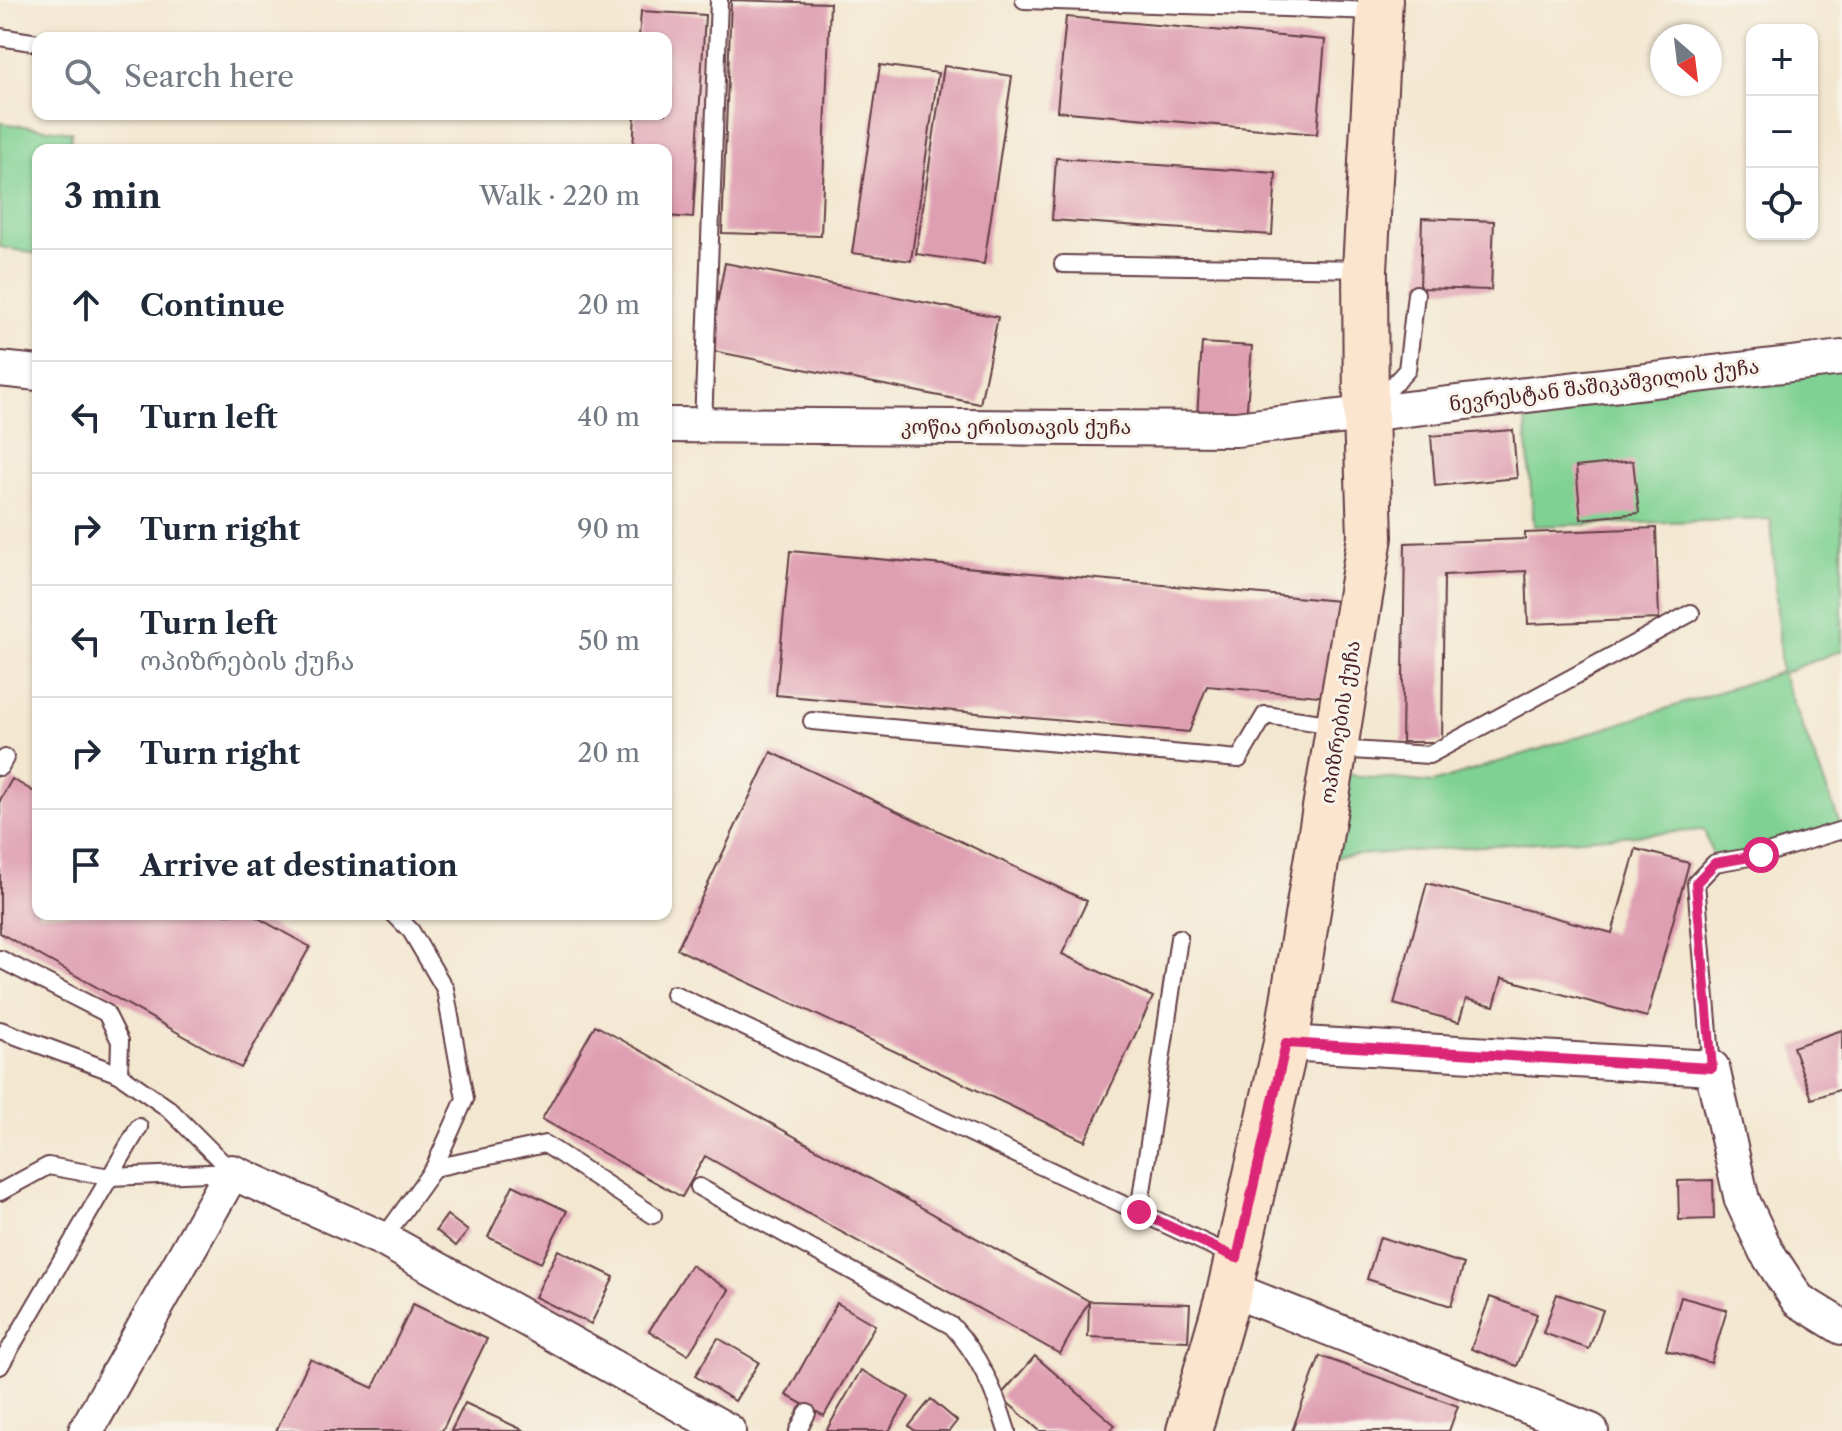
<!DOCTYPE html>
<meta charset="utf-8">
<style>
:root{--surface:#fff;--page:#f2f2f3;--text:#1f2937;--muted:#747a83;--line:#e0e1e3}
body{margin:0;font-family:"Libre Caslon Text","Noto Serif Georgian",serif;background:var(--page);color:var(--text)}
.controls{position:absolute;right:24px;top:24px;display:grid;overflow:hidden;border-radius:16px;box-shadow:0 2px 6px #0004}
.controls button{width:72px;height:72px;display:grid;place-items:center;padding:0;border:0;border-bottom:2px solid var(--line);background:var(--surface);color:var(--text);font:40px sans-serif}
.compass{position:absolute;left:1650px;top:24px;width:72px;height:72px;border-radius:50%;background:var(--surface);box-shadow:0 2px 6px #0004;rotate:152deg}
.stop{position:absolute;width:24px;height:24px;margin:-18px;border:6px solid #db2777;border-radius:50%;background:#fff}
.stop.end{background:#db2777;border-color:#fff;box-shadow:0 2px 8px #0008}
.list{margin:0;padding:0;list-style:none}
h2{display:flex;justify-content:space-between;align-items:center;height:104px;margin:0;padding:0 32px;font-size:34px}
h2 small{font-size:26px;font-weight:400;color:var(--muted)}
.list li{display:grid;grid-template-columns:52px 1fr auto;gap:24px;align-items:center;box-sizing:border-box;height:112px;padding:0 32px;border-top:2px solid var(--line)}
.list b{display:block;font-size:30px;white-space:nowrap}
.list p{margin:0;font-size:26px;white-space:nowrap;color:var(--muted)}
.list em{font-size:26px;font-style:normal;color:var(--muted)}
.icon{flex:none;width:44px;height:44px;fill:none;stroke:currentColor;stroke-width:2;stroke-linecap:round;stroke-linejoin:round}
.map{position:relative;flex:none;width:1842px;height:1431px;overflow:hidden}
.search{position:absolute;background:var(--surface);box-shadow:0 2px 6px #0004;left:32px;top:32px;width:640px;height:88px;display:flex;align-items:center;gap:20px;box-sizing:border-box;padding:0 28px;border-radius:16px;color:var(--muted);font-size:30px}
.panel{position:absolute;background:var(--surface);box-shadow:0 2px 6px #0004;left:32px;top:144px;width:640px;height:776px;border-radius:16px}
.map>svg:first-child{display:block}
.green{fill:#7fd193;stroke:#64785f;stroke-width:2}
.building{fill:#df9fb2}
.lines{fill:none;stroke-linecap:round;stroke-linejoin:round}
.lane-casing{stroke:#633d44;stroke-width:20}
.street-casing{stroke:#633d44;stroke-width:38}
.secondary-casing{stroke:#633d44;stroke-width:48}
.lane{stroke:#fff;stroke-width:16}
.street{stroke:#fff;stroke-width:34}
.secondary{stroke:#fce5cf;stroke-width:44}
.route{stroke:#db2777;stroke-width:10}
.labels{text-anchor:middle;stroke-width:6;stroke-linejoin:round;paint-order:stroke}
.street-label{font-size:20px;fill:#4a1f2b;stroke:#f7f3e8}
</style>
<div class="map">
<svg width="1842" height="1431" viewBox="0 0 1842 1431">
<rect width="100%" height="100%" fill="#f7f3e8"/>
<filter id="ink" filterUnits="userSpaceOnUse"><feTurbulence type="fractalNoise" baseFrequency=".0125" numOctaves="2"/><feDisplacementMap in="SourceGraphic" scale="16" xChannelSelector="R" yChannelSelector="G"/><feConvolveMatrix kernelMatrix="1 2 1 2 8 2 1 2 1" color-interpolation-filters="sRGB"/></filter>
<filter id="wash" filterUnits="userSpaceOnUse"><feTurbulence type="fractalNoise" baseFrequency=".006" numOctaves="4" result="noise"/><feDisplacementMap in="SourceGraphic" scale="32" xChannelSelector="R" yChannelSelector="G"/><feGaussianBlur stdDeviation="1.8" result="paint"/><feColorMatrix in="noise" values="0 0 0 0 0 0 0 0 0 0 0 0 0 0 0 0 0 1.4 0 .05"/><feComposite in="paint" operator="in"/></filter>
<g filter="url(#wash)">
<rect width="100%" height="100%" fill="#f3e7d0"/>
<g class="green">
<polygon points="0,123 72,132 68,150 38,150 38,254 0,247"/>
<polygon points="1842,358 1842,650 1782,673 1842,829 1715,863 1704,830 1318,858 1332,773 1433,783 1781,672 1771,519 1534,526 1523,393"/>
</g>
<g id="blocks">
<g class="building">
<polygon points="731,0 830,3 821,236 722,233"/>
<polygon points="641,11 705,15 693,218 666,216 666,150 633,150 635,114 666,114 666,38 639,38"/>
<polygon points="1066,17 1325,40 1317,134 1057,111"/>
<polygon points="880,65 938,73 911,261 852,253"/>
<polygon points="944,66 1012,76 984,264 916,254"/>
<polygon points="1056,158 1276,173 1272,235 1052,220"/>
<polygon points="1422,218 1494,221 1491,290 1420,288"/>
<polygon points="725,263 998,317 980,404 708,350"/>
<polygon points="1202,343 1252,346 1246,420 1197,417"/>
<polygon points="1513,430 1517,478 1435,486 1431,436"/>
<polygon points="1633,461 1639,513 1581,519 1576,467"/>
<polygon points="1656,528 1659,619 1528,624 1526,571 1444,575 1442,742 1402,742 1405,543 1525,539 1525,533"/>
<polygon points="790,551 1338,601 1330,697 1207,686 1189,732 776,695"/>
<polygon points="771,752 1087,901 1062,954 1153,997 1085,1141 677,949"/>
<polygon points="12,779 38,794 38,914 251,914 310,947 241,1068 0,933 0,800"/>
<polygon points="1636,849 1689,863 1647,1017 1502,978 1494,1006 1466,999 1459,1022 1394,1004 1427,883 1612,933"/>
<polygon points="595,1025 1089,1301 1190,1304 1188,1341 1088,1337 1089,1301 1060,1354 705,1156 682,1197 542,1119"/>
<polygon points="1842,1030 1842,1089 1812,1099 1793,1047"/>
<polygon points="1713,1180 1714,1219 1679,1220 1678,1181"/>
<polygon points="513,1185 567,1211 541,1263 488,1237"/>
<polygon points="447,1215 468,1231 456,1246 436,1230"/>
<polygon points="1380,1237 1464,1264 1451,1306 1367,1279"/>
<polygon points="558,1250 614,1277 591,1324 535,1297"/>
<polygon points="691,1265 729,1290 688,1355 649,1331"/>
<polygon points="1557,1294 1603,1310 1589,1349 1543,1333"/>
<polygon points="1490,1297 1537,1314 1517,1366 1471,1349"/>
<polygon points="1681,1297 1727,1310 1711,1363 1666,1350"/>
<polygon points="837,1303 875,1325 824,1416 786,1395"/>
<polygon points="413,1304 487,1339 442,1431 276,1431 310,1359 373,1388"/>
<polygon points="718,1338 759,1362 735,1401 695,1376"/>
<polygon points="1035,1356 1115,1425 1110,1431 1040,1431 1000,1396"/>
<polygon points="1320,1356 1458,1406 1449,1431 1292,1431"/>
<polygon points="861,1370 909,1397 889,1431 826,1431"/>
<polygon points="931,1399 957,1421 949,1431 915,1431 909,1426"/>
<polygon points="465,1403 525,1431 451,1431"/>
</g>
</g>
</g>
<g filter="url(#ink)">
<use href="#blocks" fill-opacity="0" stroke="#633d44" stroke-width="2"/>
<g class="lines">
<g class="lane-casing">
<g id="lane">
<polyline points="1024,0 1378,11"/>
<polyline points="0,37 38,43"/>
<polyline points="1063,264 1364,269"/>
<polyline points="1372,408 1407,370 1416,294"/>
<polyline points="703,425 719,0"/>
<polyline points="812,721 1239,759 1265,715 1336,725"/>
<polyline points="1337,749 1429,755 1691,613"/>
<polyline points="0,767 5,758"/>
<polyline points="394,914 411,931 445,989 465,1099 434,1168"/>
<polyline points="0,959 106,1013 120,1041 119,1074"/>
<polyline points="674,994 1233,1256"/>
<polyline points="0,1030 119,1074 169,1109 232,1172"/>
<polyline points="1712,1068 1696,883 1715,863 1761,855 1842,830"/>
<path d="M699 1187 952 1326C980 1356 995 1392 1007 1431"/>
<polyline points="0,1192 48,1166 110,1177 232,1172"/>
<polyline points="1139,1212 1179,938"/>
<polyline points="383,1239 434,1168 545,1144 653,1215"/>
<polyline points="0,1366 139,1127"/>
<polyline points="798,1431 807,1413"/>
</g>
</g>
<g class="street-casing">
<g id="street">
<polyline points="0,369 38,373"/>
<polyline points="666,425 1236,429 1842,358"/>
<polyline points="1286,1043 1712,1068 1742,1200 1766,1251 1798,1300 1842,1327"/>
<polyline points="1230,1289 1591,1431"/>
<polyline points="86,1431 232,1172 383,1239 728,1431"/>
</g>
</g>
<g class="secondary-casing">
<polyline id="secondary" points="1189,1431 1230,1289 1286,1043 1370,537 1366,415 1365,269 1380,0"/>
</g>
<use href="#lane" class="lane"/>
<use href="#street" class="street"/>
<use href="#secondary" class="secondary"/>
</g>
</g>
<g class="lines" filter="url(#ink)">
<polyline class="route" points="1139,1212 1237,1258 1286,1043 1712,1068 1696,883 1715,863 1761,855"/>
</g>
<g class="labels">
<g class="street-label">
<text transform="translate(1604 385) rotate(-7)" y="7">ნევრესტან შაშიკაშვილის ქუჩა</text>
<text x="1016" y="434">კოწია ერისთავის ქუჩა</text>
<text transform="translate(1340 722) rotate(-81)" y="7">ოპიზრების ქუჩა</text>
</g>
</g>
</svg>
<div class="controls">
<button>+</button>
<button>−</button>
<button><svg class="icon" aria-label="locate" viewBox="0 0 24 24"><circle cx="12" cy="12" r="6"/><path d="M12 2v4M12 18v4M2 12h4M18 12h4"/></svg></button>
</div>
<svg class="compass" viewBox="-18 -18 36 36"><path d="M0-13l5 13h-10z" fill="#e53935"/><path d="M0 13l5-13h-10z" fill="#747a83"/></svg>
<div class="stop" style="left:1761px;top:855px"></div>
<div class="stop end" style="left:1139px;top:1212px"></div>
<div class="search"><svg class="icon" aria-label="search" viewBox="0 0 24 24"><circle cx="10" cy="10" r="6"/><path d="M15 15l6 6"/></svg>Search here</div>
<section class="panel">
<h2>3 min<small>Walk · 220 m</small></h2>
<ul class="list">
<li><svg class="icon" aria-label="ahead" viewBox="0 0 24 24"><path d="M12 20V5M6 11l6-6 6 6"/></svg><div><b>Continue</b></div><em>20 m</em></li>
<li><svg class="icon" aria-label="left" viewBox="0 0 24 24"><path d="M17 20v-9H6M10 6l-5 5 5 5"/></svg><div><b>Turn left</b></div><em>40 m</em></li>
<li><svg class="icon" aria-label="right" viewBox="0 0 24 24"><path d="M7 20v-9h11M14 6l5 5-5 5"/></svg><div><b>Turn right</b></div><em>90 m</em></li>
<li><svg class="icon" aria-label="left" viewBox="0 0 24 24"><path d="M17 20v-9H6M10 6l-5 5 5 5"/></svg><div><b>Turn left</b><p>ოპიზრების ქუჩა</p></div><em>50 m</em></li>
<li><svg class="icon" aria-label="right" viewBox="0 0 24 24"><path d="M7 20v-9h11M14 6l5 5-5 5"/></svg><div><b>Turn right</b></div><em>20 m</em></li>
<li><svg class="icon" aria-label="arrive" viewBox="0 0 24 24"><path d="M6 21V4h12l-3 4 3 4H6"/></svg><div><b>Arrive at destination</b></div></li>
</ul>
</section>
</div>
